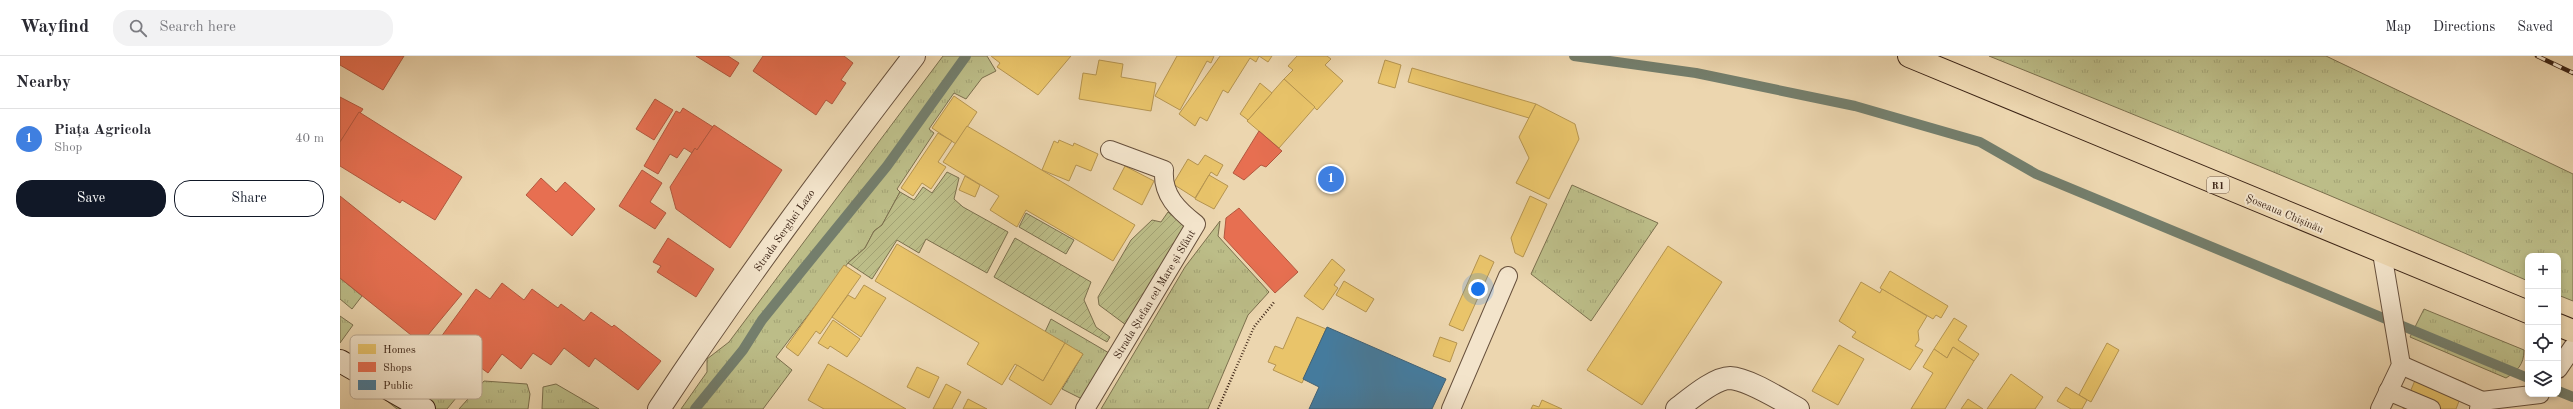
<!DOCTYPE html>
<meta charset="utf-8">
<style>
:root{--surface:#fff;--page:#f2f2f3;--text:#2b2b33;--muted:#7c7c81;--line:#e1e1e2;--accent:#111827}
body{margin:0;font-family:"Old Standard TT",serif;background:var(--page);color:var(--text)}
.controls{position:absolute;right:12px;bottom:12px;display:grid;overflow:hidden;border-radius:8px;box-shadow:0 2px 6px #0003}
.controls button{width:36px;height:36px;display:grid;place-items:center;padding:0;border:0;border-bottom:1px solid var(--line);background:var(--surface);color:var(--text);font:20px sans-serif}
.you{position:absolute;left:1138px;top:233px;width:14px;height:14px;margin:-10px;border:3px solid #fff;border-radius:50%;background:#1a73e8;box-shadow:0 0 0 6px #1a73e833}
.badge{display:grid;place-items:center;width:26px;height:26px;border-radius:50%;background:var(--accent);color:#fff;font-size:13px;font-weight:700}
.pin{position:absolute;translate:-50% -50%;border:2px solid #fff;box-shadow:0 1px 4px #0006}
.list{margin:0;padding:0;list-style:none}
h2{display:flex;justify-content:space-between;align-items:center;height:52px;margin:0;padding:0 16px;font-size:17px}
h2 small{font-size:13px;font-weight:400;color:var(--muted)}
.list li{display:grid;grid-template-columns:26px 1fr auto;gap:12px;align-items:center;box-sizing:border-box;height:60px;padding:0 16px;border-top:1px solid var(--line)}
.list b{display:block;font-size:15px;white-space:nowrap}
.list p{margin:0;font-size:13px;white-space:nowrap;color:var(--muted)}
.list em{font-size:13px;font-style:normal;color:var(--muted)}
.actions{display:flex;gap:8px;padding:12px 16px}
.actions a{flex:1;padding:9px 0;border:1px solid var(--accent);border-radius:16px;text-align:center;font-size:14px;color:var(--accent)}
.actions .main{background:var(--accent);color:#fff}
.icon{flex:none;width:22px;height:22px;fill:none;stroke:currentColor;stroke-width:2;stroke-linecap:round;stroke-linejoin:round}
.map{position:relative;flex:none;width:2233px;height:353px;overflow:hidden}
header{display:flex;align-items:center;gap:24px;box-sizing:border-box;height:56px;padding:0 20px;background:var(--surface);border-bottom:1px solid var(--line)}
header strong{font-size:19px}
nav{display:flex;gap:22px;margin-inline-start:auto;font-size:14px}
.search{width:280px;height:36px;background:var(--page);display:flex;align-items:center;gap:10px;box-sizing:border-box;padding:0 14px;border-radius:16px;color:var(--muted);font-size:15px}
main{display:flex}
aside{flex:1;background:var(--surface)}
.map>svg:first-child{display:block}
.grass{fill:url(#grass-tufts);stroke:#7c704e}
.garden{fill:url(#garden-furrows);stroke:#7c704e}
.homes{fill:#e9c46a;stroke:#b59450}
.shops{fill:#e76f51;stroke:#b3583f}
.public{fill:#457b9d;stroke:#426174}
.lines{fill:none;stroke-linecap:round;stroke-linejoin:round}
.stream{stroke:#747e6c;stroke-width:10}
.lane-casing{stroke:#67503c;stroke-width:20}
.street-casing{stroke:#67503c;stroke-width:24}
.secondary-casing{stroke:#3b2315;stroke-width:24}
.highway-casing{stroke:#3b2315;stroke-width:24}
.path{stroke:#3b2315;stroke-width:2.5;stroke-dasharray:1 2;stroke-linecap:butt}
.lane{stroke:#f3e4cb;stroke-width:18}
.street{stroke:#f3e4cb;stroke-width:22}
.secondary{stroke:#f3e4cb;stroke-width:22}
.highway{stroke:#ecd6af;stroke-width:22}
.rail-casing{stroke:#3b2315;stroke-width:4.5}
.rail{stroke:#f3e4cb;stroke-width:3;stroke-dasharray:9;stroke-linecap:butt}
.labels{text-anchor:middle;stroke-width:4;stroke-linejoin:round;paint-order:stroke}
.shield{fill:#f3e4cb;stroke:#725d4c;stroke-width:1}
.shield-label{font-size:10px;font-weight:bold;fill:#3b2315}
.street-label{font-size:11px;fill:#3b2315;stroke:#f3e4cb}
.key{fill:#f3e4cb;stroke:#bcaa94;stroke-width:1}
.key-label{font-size:11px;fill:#3b2315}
</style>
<header>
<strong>Wayfind</strong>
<div class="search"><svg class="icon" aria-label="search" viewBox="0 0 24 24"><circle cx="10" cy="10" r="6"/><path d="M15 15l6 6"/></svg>Search here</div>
<nav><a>Map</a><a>Directions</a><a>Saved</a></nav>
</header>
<main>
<aside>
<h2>Nearby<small></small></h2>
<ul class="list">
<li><span class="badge" style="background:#3f7fe0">1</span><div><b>Piața Agricola</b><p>Shop</p></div><em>40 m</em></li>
</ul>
<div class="actions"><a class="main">Save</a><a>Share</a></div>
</aside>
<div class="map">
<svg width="2233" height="353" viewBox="0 0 2233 353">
<defs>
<pattern id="grass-tufts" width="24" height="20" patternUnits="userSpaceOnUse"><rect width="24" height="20" fill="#bcbd88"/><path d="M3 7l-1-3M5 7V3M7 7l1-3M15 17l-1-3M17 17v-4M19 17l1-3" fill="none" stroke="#a2a274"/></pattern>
<pattern id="garden-furrows" width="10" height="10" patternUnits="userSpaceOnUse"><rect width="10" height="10" fill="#bcbd88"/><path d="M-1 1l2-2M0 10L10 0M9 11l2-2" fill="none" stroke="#a2a274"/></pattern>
</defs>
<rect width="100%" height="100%" fill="#ecd6af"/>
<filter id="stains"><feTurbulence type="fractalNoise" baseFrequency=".005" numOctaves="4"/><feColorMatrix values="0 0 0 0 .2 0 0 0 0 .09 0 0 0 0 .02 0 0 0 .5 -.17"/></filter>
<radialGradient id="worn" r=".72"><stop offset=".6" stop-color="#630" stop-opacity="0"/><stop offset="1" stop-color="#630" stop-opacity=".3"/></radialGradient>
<g class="grass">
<polygon points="603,0 647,0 656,15 642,22 626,43 614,37 589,73 594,77 557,133 560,136 542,169 534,175 525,192 508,207 436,301 452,314 423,353 341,353 367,316 367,303 389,286"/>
<path d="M1649 0H1986L2233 118V245L2218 239V200H2188V225C2010 146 1830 73 1649 0Z"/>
<polygon points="1232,129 1318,167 1251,265 1191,218"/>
<polygon points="880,165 878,180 929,236 908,259 868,353 761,353 845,211"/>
<polygon points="0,222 22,240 12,253 0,243"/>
<path d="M2084 253 2184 294C2184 309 2177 315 2166 322L2070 281Z"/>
<polygon points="0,260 13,269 0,287"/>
<polygon points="711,263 769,297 742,343 722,333 743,298 705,276"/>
<polygon points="66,304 124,326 121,336 107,353 57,353 42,341"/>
<polygon points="144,325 187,328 190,338 188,353 119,353"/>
<polygon points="216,328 259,353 202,353 203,331"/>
</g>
<g class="garden">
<polygon points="607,116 619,122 614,143 623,151 668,176 647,217 586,183 579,197 557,184 532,223 508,207 525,192 534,175 542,169 560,136 574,144 583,131 592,137"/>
<polygon points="828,156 846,171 786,269 759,249 758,241 791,184 812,164 821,166"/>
<polygon points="686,157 734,184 726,198 679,171"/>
<polygon points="675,182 751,226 744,244 756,271 770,281 767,286 654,221"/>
</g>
<g class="homes">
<polygon points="651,0 731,0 698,39 657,11 660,7"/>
<polygon points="837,0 874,0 871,7 867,5 840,54 815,40"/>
<polygon points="880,0 932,0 928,6 919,0 916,6 910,2 888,37 883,34 867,65 860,61 855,70 839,58"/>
<polygon points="957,0 987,0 991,3 985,9 1003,25 977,54 944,23 953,14 948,10"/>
<polygon points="759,4 783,8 781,21 816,27 811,55 739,43 743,17 756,19"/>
<polygon points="1045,4 1061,9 1055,32 1038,27"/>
<polygon points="1072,12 1196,48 1189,62 1068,26"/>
<polygon points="944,23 975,51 939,92 907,65"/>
<polygon points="920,27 932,37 908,64 900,58"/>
<polygon points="614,40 637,56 616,88 592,72"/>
<polygon points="1196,48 1235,68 1239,83 1209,143 1176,127 1189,102 1179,81"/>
<polygon points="627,70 795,169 773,205 686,154 677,171 650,154 659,140 603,106"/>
<polygon points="598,77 612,85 598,106 606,111 591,133 582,127 573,140 561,132"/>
<polygon points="719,84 733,90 734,87 758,98 751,115 736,109 729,125 702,114 714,85 718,87"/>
<polygon points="865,99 883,109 877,120 871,116 855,142 833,128 848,103 858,109"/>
<polygon points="785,110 814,125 802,149 773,133"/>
<polygon points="869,119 888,130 874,153 855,143"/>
<polygon points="625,120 640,129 635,141 619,134"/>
<polygon points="1190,140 1207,148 1183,201 1175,197 1171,182"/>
<polygon points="557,188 725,287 703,325 675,308 662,329 627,308 639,287 535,225"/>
<polygon points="1328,190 1382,226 1302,349 1247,314"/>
<polygon points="1140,199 1154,206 1123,275 1109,269"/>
<polygon points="992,203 1005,214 994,229 998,232 983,254 964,240"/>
<polygon points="504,209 521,220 480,278 476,275 458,300 446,291"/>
<polygon points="1550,215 1608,250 1601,262 1596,259 1593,263 1540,232"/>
<polygon points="1004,225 1034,243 1026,256 996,239"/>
<polygon points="1521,226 1540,237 1542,233 1587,260 1578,275 1579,284 1575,290 1583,294 1570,314 1512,281 1516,276 1499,265"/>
<polygon points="524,229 546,242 521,281 492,261 508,239 515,243"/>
<polygon points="957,261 986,273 962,327 933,314 936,309 928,306 935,290 943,293"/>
<polygon points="1614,262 1627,270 1618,284 1639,298 1634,305 1613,291 1607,302 1594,293"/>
<polygon points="493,264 520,283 507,301 490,290 488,293 478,287"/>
<polygon points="1100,281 1117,287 1110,306 1093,300"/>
<polygon points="725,287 743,298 711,349 669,323 677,309 703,325"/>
<polygon points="1767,287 1779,294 1751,346 1739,339"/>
<polygon points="1499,289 1524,303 1498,349 1472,335"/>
<polygon points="1613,291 1634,305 1605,353 1571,353 1593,317 1583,311 1594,293 1607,302"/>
<polygon points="488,308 566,353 484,353 468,344"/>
<polygon points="2081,310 2126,327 2116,353 2063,353"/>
<polygon points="577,311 599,321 589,342 567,331"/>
<polygon points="1671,318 1703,341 1695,353 1647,353"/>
<polygon points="606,328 621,336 612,353 593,353"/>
<polygon points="1726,331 1747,344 1742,353 1731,353 1717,345"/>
<polygon points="628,343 647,353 623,353"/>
<polygon points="1628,343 1643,353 1621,353"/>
<polygon points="1202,344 1222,353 1191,353 1193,349 1199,351"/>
</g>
<g class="shops">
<polygon points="0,0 64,0 43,34 0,9"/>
<polygon points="356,0 388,0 399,7 390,21"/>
<polygon points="423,0 504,0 513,7 501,24 506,27 492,48 486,44 476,59 413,15"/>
<polygon points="0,41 23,53 0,86"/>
<polygon points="315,43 333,54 314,84 296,73"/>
<polygon points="343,52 373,71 357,94 355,92 352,97 344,92 337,102 330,98 318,118 304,110 336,55 340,57"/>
<polygon points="19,56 122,121 95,164 62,144 60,147 0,110 0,86"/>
<polygon points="374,69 442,114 390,192 336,153 330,131 355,92 357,94"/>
<polygon points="919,75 942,95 926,111 921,109 904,124 893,117"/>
<polygon points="302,114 322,127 310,146 326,157 315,173 279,150"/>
<polygon points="201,122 216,136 225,126 255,153 232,180 186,139"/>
<polygon points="0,140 122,238 88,279 71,279 0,222"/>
<polygon points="899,152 958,216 935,237 884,182 886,162"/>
<polygon points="328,182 374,213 356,241 317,216 321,210 313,206"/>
<polygon points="162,227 184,244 192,233 218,252 221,248 244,265 251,256 272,271 274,269 321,305 298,334 255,302 249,311 224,292 211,309 193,297 181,313 162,298 148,317 133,306 136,302 117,287 111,295 98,285 136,233 150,243"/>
</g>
<polygon class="public" points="987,271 1106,323 1092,353 969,353 979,331 963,323"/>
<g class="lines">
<g class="stream">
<polyline points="1234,0 1356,17 1515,50 1640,86 1696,118 2188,322"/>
<polyline points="2218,335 2233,341"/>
<polyline points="355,353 403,294 422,264 460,217 547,110 626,0"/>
</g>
<g class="lane-casing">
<g id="lane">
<polyline points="2061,309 2142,345"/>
<polyline points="2218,313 2233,291"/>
<polyline points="2048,335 2091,353"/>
<path d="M745 353 856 168C838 154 822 139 824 114L770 94"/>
<polyline points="1111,353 1168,220"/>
<polyline points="2040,353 2061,309 2042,197"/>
<polyline points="2139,353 2142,345 2200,338"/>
</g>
</g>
<g class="street-casing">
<g id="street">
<path d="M319 353C399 231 486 115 574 0"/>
<path d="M1337 353C1349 344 1374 322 1390 322 1409 323 1441 344 1458 353"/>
</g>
</g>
<g class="secondary-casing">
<polyline id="secondary" points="0,305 84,353"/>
</g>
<g class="highway-casing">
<g id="highway">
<polyline points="1569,0 2188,256"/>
<polyline points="2218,269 2233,275"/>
</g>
</g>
<polyline class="path" points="878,353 914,271 935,245"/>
<use href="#lane" class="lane"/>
<use href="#street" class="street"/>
<use href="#secondary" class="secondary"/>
<use href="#highway" class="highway"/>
<g class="rail-casing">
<polyline id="rail" points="2197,0 2233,17"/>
</g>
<use href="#rail" class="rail"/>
</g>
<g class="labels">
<rect class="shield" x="1867" y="121" width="22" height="16" rx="3"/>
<g class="shield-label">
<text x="1878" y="133">R1</text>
</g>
<g class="street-label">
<text transform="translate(1945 157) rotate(23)" y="4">Șoseaua Chișinău</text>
<text transform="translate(444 174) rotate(-55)" y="4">Strada Serghei Lazo</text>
<text transform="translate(814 238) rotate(-59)" y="4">Strada Ștefan cel Mare și Sfânt</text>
</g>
</g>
<rect x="10" y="279" width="132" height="64" rx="6" class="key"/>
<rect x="18" y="288" width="18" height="10" fill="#e9c46a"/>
<rect x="18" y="306" width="18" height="10" fill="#e76f51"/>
<rect x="18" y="324" width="18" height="10" fill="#457b9d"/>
<g class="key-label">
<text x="43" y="297">Homes</text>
<text x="43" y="315">Shops</text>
<text x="43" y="333">Public</text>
</g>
<rect width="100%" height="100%" filter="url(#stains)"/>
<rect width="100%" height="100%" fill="url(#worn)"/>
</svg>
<div class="controls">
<button>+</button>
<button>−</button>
<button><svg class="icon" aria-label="locate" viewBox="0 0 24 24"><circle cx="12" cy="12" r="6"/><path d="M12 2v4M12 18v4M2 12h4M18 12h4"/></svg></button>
<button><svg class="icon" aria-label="layers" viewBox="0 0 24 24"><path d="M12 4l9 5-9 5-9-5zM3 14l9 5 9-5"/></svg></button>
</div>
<div class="you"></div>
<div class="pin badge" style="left:991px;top:123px;background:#3f7fe0">1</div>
</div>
</main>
